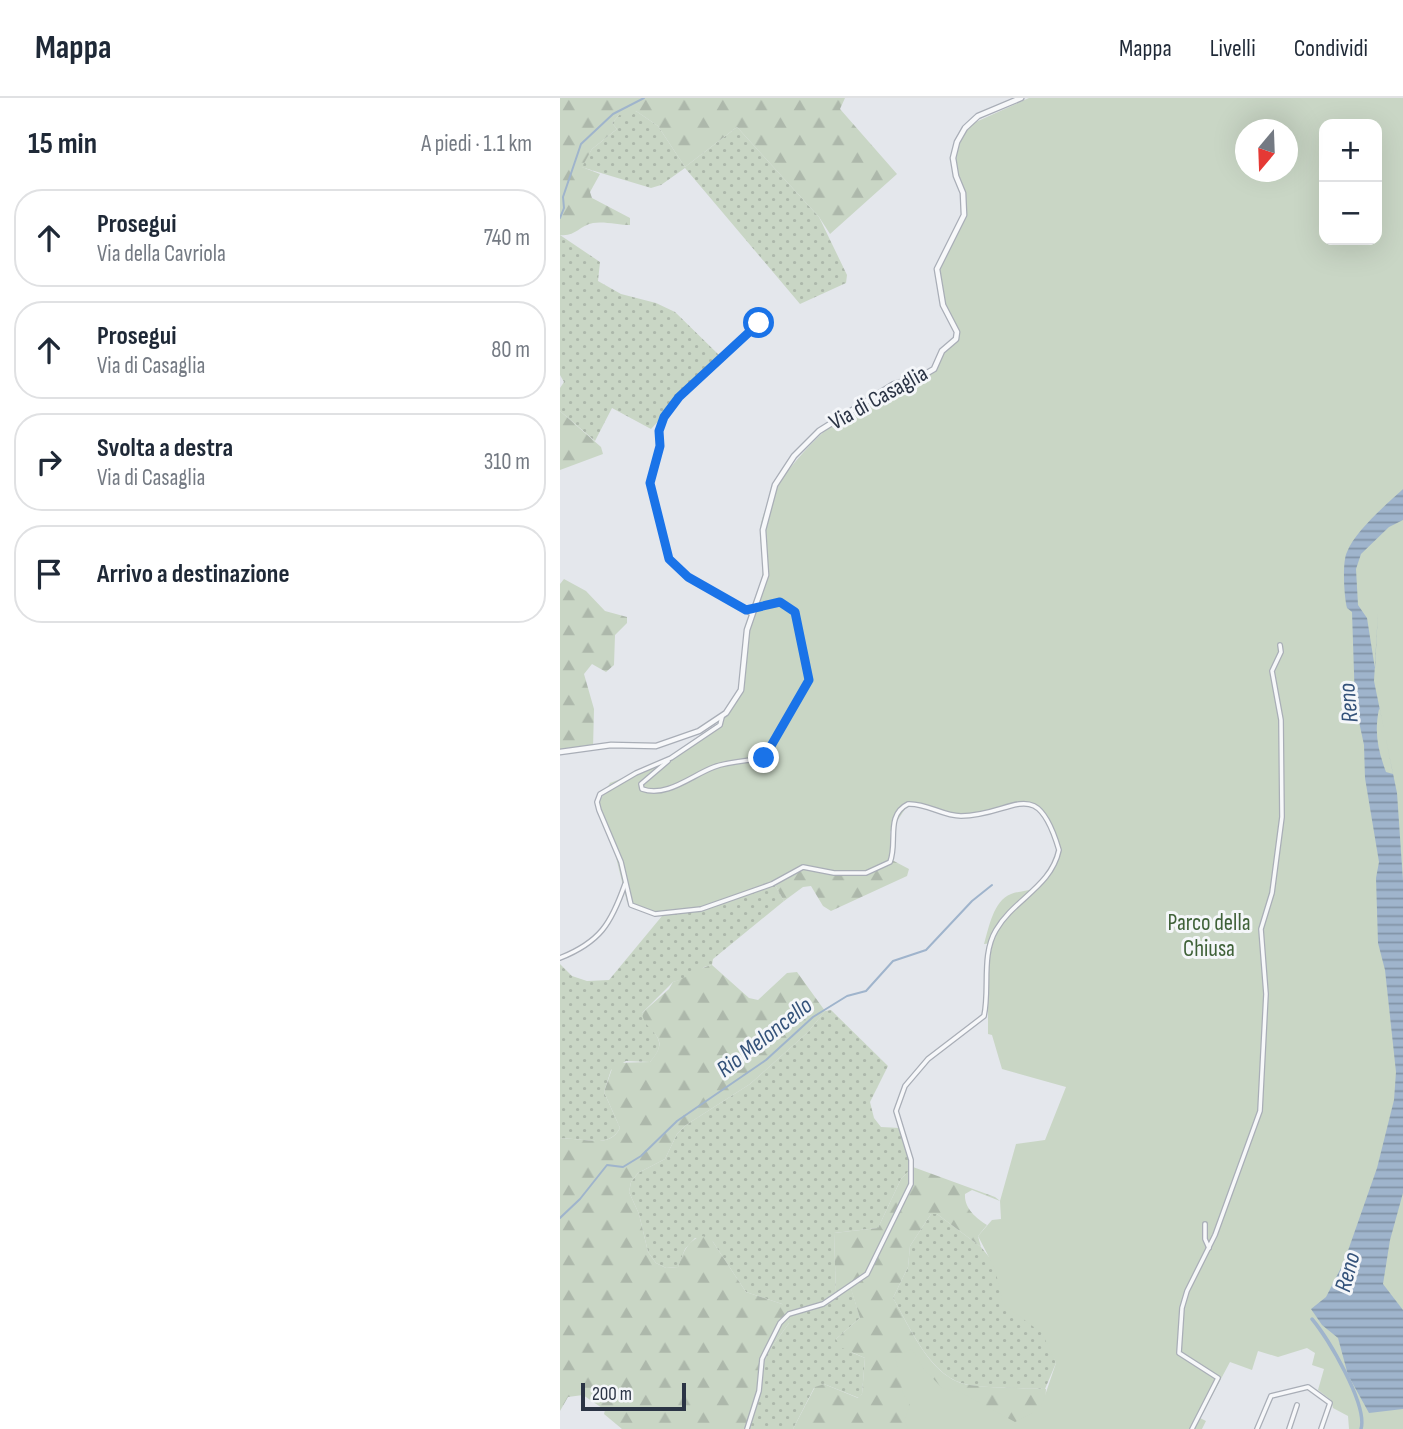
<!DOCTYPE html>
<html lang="it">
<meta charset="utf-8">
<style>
:root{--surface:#fff;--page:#f6f6f7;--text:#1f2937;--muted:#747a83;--line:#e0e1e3}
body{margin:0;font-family:"Sofia Sans Condensed",sans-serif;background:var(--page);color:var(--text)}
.controls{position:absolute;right:21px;top:21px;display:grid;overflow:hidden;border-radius:14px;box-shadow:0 7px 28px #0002}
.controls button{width:63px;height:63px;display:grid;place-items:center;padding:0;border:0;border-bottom:2px solid var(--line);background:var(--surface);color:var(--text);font:35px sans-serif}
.compass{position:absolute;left:675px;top:21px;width:63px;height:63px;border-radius:50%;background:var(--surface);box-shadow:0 7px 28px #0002;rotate:199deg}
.scale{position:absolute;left:21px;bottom:18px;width:105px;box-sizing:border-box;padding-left:7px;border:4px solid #2b3445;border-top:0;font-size:19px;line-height:24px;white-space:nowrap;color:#2b3445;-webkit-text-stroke:5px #f4f6f9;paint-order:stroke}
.stop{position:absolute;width:21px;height:21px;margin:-16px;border:5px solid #1a73e8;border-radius:50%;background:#fff}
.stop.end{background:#1a73e8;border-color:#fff;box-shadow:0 2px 7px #0008}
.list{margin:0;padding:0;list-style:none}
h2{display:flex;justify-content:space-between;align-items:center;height:91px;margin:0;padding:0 28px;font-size:30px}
h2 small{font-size:23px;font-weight:400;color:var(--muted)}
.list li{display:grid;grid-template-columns:46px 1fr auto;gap:21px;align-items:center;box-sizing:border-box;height:98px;margin:0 14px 14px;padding:0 14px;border:2px solid var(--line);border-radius:28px}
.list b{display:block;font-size:26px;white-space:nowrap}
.list p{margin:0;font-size:23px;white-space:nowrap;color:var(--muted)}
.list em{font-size:23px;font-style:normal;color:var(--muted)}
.icon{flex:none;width:38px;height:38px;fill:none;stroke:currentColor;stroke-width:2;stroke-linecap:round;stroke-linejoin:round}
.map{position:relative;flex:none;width:843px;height:1331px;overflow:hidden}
header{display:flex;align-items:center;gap:42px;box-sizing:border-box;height:98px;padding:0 35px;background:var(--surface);border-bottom:2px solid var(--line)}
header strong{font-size:33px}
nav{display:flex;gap:38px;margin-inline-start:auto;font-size:24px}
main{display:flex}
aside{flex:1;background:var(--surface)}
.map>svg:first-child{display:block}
.grass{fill:url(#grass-dots)}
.forest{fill:url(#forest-firs)}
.park{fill:#c9d6c5;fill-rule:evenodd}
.water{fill:url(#water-rules);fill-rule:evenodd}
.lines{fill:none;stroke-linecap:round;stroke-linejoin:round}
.stream{stroke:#9fb4cc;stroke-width:2}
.canal{stroke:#9fb4cc;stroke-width:3.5}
.minor-casing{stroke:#a9aeb7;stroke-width:6}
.tertiary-casing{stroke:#a9aeb7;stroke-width:7}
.minor{stroke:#f7f8fa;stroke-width:3.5}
.tertiary{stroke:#f7f8fa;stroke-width:4.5}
.route{stroke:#1a73e8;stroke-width:9}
.labels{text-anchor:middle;stroke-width:6;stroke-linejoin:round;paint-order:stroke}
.street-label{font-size:23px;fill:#2b3445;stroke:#f4f6f9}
.park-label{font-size:23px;fill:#3f6138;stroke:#f4f6f9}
.water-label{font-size:24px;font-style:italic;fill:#34527a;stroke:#f4f6f9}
</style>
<header>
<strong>Mappa</strong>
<nav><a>Mappa</a><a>Livelli</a><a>Condividi</a></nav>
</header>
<main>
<aside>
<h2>15 min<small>A piedi · 1.1 km</small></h2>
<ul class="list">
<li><svg class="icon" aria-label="ahead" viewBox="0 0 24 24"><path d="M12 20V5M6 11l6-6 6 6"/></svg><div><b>Prosegui</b><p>Via della Cavriola</p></div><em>740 m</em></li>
<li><svg class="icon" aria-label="ahead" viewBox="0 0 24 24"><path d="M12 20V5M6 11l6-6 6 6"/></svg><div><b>Prosegui</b><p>Via di Casaglia</p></div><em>80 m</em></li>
<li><svg class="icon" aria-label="right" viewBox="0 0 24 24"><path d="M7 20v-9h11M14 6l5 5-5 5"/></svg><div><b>Svolta a destra</b><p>Via di Casaglia</p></div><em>310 m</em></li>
<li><svg class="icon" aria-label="arrive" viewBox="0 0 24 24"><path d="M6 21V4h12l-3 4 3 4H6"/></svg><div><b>Arrivo a destinazione</b></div></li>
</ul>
</aside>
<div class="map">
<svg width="843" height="1331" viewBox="0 0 843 1331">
<defs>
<pattern id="grass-dots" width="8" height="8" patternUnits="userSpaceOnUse" patternTransform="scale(1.75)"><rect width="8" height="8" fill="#c9d6c5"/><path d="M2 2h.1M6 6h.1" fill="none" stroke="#adb8ab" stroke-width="1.8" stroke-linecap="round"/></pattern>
<pattern id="forest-firs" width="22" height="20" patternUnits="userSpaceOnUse" patternTransform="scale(1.75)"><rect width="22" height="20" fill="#c9d6c5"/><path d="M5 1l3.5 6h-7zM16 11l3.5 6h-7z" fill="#adb8ab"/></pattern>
<pattern id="water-rules" width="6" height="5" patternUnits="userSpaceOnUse" patternTransform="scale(1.75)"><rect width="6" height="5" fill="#9fb4cc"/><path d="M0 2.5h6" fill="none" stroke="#8293a7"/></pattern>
</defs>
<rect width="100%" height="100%" fill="#e4e7ec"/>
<g class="grass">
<polygon points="76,13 98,28 125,69 177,29 259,119 287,177 286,185 240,206 125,70 101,87 91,90 21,69 32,51 57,31 52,25 59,17"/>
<polygon points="0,137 40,164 38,183 61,196 96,205 115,214 160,258 91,331 52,310 35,343 0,313 0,290 4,284 0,277"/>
<path d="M199 759 224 803 153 861 152 867 144 869 134 878 113 884 82 915C89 937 112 939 90 964L66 963 51 972 44 994 60 1030C48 1053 20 1038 0 1041V866L12 878 27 883 49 882 102 818 74 809Z"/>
<polygon points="271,912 328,968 310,1004 314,1020 321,1029 340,1030 353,1069 341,1081 318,1130 274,1135 276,1196 291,1190 300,1220 276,1241 293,1255 305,1260 302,1296 299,1300 264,1286 254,1290 233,1331 187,1331 201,1264 229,1225 222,1206 186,1194 153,1144 135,1140 125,1151 118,1169 106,1170 96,1165 88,1154 79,1116 69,1094 71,1084 78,1075 105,1061 117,1036 126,1027 190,986 248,934 265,913"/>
<path d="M371 1116H377L421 1149 482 1225 496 1265 485 1291C460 1289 433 1291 409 1287 371 1281 350 1229 333 1200L348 1169 350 1148Z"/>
</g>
<g class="forest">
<path d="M0 0H285L280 11 337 76 270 136 259 119 177 29 125 69 98 28 76 13 70 19 59 17 52 25 57 31 32 51 22 69 40 76 30 94 32 100 70 120V127C59 127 44 123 33 125 19 128 15 139 0 137Z"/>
<polygon points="0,313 41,349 43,356 0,372"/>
<polygon points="4,481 26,493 45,513 67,519 67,525 55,537 54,567 46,574 32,566 24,576 34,611 33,651 0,655 0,486"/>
<polygon points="199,759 324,767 332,762 349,771 347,778 271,813 263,808 251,788 243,789 224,803"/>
<path d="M152 867 189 900 198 902 227 875 237 874 265 913 248 934 190 986 126 1027 117 1036 105 1061 78 1075 71 1084 69 1094 79 1116 88 1154 96 1165 106 1170 118 1169C123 1155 128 1141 143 1138L153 1144 186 1194 222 1206 229 1215V1225L201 1264V1280L187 1331H62L44 1316 45 1312 23 1297 8 1299 0 1313V1041C19 1038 49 1053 60 1030L44 994 54 965 90 964C114 936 85 937 82 915L109 891 113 884C127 880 140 869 152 867Z"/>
<path d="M353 1069 435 1099 440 1103 412 1092 405 1096C404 1110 416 1120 427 1127L418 1138 421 1149 377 1116H371L350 1148 348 1169 333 1200C350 1229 371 1282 410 1287 435 1291 461 1289 486 1291L484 1331H233L255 1289 264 1286 298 1300 302 1296 305 1260 280 1249 276 1241 300 1220 291 1191 276 1197 274 1135 318 1130 341 1081Z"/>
</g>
<path class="park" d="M469 0H843V1331H789L788 1318 773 1310 771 1302 758 1292 764 1271 752 1267 755 1255 747 1250 718 1259 698 1253 692 1272 670 1264 640 1320 646 1323 642 1331H349L344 1323 350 1307 343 1295 335 1258 352 1251 363 1270 382 1290 400 1294 455 1324 473 1315 472 1309H481L496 1265 482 1235 443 1206 435 1171 418 1138 432 1122 441 1121 440 1103 456 1046 485 1042 506 989 442 971 432 937 428 936V867L433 845 424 846C429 830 433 803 451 796 459 793 470 793 479 789L498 756C493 734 489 715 468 704L400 720 370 708H347L330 734 333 757C307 784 280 779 248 768L189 797 109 817 67 804 53 747 38 706 50 685 92 669 139 643 163 621 185 581C177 550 193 514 201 483 207 460 197 443 201 425 212 378 270 322 311 298 329 288 351 282 370 274L376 260 398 240 381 204 376 175 384 153 403 126 404 98 394 60 407 28ZM764 26H817V142H764ZM685 32H727V74H685Z"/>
<path class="water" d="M843 391V422L829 429 801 456 796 471 798 507 807 520 815 571 818 513 814 583 837 695 843 783V1095L830 1142 823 1186 843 1212V1311L809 1315 788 1277 778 1240 762 1227 751 1211 766 1199 784 1164 817 1070 834 1002 836 974 825 872 818 845 816 780 819 764 805 680 804 647 795 605 792 514 787 510C784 498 782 464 787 454 795 433 827 406 843 391ZM819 611 820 612 833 676 826 674C818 652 814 635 819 611Z"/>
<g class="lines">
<g class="stream">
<polyline points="0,120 4,110 3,99 21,46 53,16 84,0"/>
<polyline points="0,1120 20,1101 47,1067 63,1069 81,1058 117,1023 206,962 253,919 287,898 306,893 333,863 366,852 412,803 432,787"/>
</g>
<path class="canal" d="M752 1221C768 1240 808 1307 801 1331"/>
<g class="minor-casing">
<g id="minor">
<polyline points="192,516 128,479 109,461 90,385 100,348 99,333 104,319 119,299 205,221"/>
<path d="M162 619 160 627 111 660 76 675 40 696 37 704 39 712 61 764 71 807 95 816 141 811 212 786 243 769 274 775H306L330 764C338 745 325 717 348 706 367 705 382 718 401 718 454 718 476 674 499 752 491 789 454 801 436 832 421 857 430 891 424 918L368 961 345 988 336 1013 351 1062V1086L307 1176 263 1206 229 1216 220 1225 202 1261 199 1293 187 1331"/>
<path d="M108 663 81 686 82 691C107 700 132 677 154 669 170 663 188 663 204 660L249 582 235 514 220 504 186 512"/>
<path d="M0 860C40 844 51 826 65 786"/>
<polyline points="645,1126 645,1141 649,1150"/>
<polyline points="632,1331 658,1280 619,1255 622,1210 627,1193 655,1137 700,1013 706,896 701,831 712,795 722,719 721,622 712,573 721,554 720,547"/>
<polyline points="697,1331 711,1298 748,1289 770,1305 761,1331"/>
<polyline points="729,1331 737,1307"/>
</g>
</g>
<g class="tertiary-casing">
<polyline id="tertiary" points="0,654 51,647 96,648 139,633 166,615 181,592 187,532 206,477 203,432 215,387 234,358 259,333 334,286 362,278 374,271 382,253 396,241 397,234 383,207 377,171 404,117 403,95 396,78 393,60 397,44 405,30 418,18 461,0"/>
</g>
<use href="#minor" class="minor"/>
<use href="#tertiary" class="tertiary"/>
</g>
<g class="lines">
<polyline class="route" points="199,225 119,299 104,319 99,333 100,348 90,385 109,461 128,479 186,512 220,504 235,514 249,582 204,660"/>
</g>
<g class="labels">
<g class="street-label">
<text transform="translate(318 299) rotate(-29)" y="8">Via di Casaglia</text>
</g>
<g class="park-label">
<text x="649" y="832">Parco della<tspan x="649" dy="26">Chiusa</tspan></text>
</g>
<g class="water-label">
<text transform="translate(788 605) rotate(-95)" y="8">Reno</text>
<text transform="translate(204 939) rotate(-38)" y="8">Rio Meloncello</text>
<text transform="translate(787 1174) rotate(-75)" y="8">Reno</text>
</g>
</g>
</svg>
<div class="controls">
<button>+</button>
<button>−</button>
</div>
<svg class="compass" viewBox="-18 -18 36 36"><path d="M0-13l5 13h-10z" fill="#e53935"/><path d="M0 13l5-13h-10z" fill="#747a83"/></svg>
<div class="scale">200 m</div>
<div class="stop" style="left:199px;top:225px"></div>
<div class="stop end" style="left:204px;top:660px"></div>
</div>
</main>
